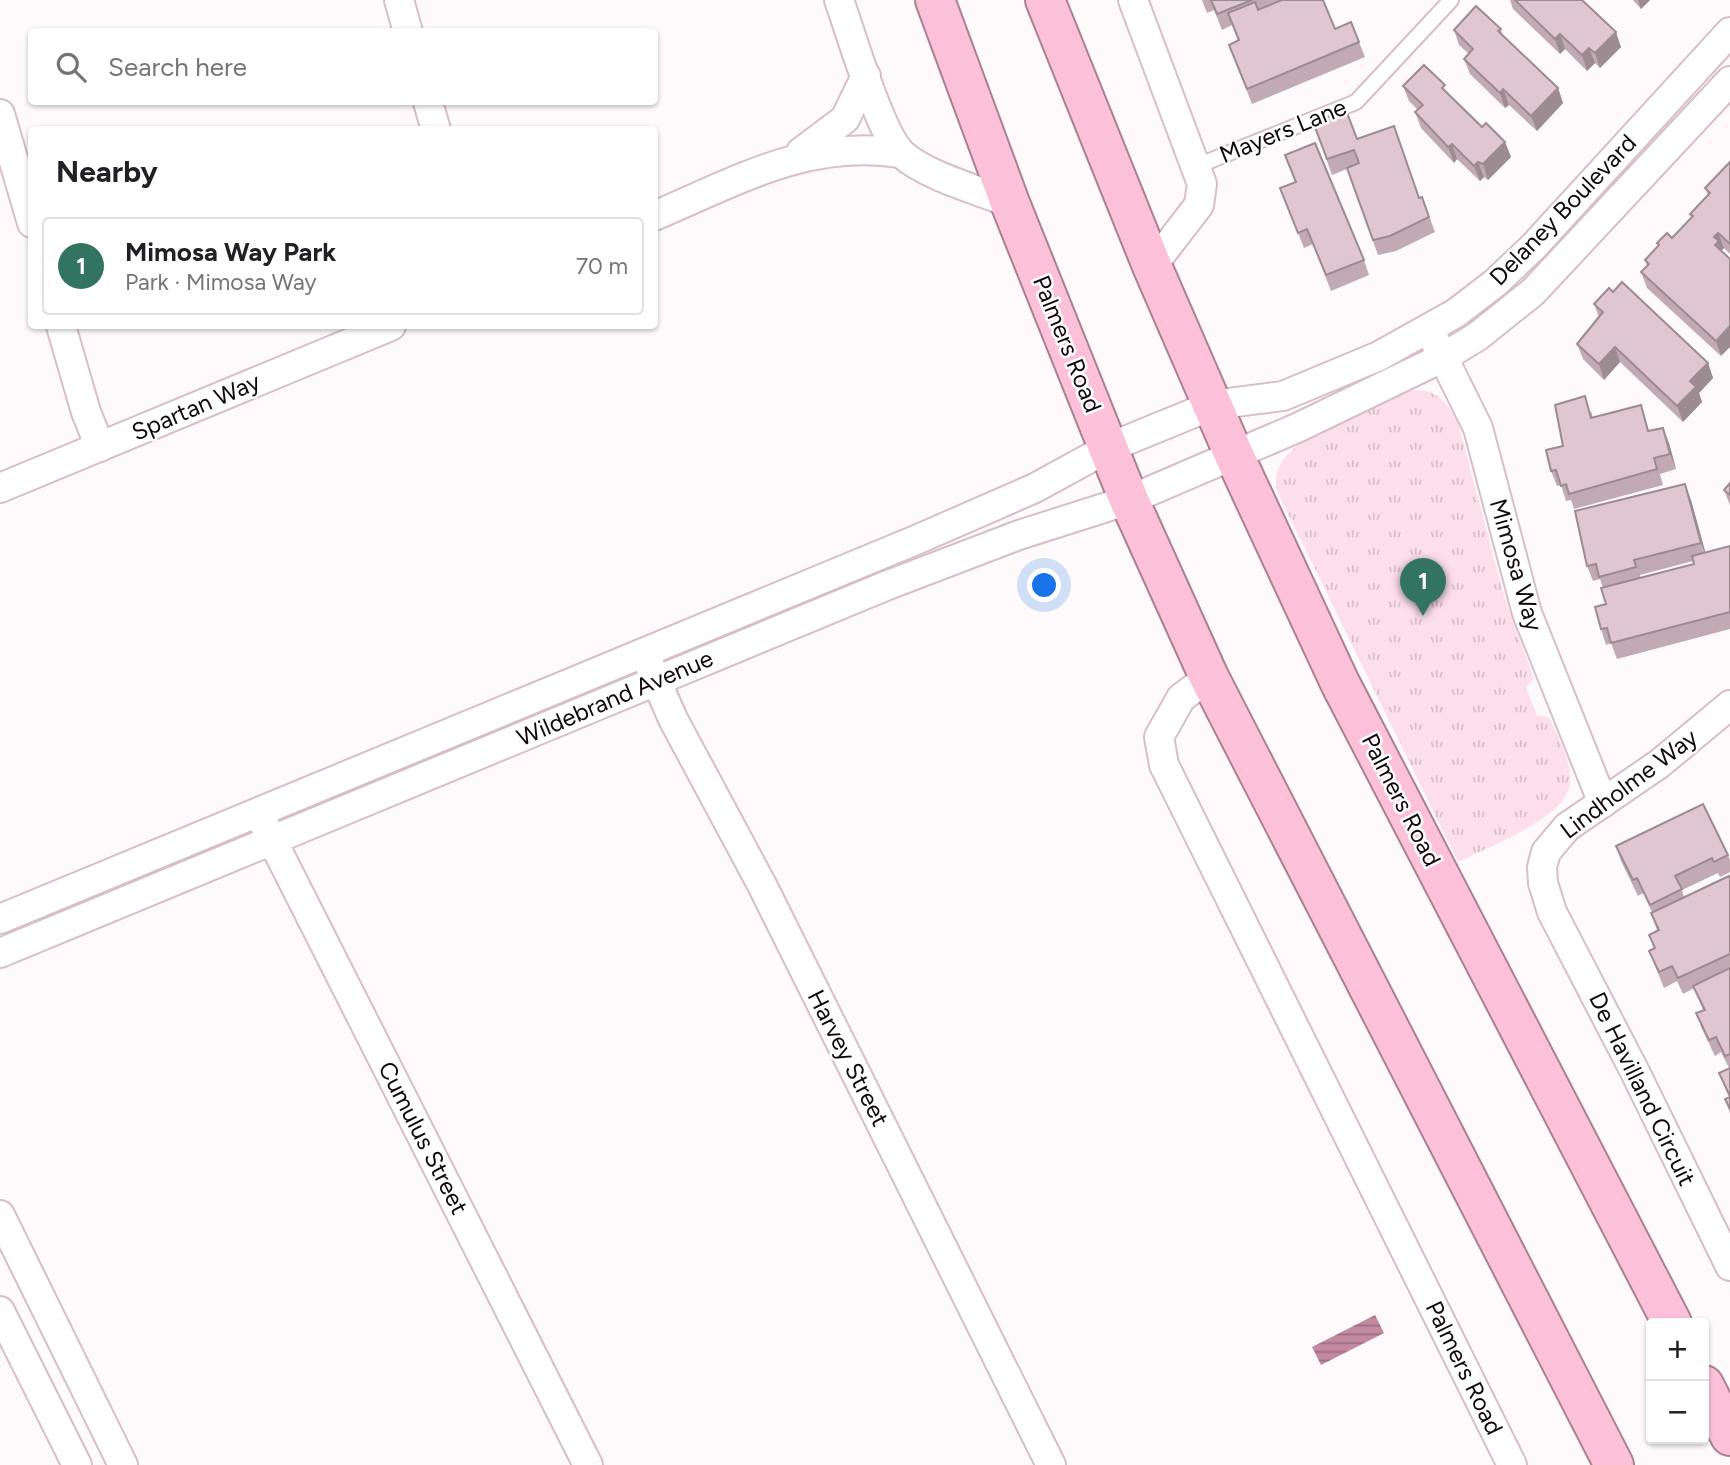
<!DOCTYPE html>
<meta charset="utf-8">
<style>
:root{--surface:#fff;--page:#f2f2f2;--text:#202124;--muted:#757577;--line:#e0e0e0;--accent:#337362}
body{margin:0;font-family:Figtree,sans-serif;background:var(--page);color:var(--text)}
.controls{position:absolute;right:21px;bottom:21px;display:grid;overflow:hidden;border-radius:7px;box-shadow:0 2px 5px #0004}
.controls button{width:63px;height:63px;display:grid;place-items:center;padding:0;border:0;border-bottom:2px solid var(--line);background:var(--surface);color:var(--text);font:35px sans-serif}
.you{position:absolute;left:1045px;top:586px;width:24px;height:24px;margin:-18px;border:5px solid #fff;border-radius:50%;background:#1a73e8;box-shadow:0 0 0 10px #1a73e833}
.badge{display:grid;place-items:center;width:46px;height:46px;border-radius:50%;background:var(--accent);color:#fff;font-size:23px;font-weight:700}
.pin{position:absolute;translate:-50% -58px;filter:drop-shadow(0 2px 4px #0008)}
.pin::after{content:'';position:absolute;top:37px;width:24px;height:21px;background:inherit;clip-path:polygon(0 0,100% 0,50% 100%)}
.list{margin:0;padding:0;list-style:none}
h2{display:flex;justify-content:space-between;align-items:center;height:91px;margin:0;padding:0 28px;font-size:30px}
h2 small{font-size:23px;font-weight:400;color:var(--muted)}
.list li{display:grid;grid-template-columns:46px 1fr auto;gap:21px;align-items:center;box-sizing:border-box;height:98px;margin:0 14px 14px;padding:0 14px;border:2px solid var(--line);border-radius:7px}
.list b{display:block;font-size:26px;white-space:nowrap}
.list p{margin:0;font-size:23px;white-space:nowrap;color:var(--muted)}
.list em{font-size:23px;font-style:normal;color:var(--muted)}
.icon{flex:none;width:38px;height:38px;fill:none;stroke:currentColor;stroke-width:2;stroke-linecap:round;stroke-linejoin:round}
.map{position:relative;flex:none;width:1730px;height:1465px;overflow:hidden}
.search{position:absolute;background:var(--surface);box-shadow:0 2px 5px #0004;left:28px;top:28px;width:630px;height:77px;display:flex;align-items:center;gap:18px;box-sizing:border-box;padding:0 24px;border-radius:7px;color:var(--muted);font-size:26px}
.panel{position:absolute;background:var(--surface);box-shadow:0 2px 5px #0004;left:28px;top:126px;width:630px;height:203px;border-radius:7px}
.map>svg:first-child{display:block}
.park{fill:url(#park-tufts)}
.water{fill:url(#water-rules)}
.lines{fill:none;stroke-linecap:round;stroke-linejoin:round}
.lane-casing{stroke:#d7bec7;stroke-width:18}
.street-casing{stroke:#d7bec7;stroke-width:32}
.highway-casing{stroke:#aa8191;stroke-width:42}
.lane{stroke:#fff;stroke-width:14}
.street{stroke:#fff;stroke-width:28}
.highway{stroke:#fcc1d9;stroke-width:38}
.wall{fill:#c1aab3;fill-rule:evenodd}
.shaded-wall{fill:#9d8b92}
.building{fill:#e0c6d0;stroke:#9d8b92;stroke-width:2}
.labels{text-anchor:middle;stroke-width:5;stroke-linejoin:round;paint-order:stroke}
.street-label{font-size:24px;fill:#11090c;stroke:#fff}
</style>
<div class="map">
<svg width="1730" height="1465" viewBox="0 0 1730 1465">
<defs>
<pattern id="park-tufts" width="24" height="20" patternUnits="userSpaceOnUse" patternTransform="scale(1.75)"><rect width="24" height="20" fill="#fcdfea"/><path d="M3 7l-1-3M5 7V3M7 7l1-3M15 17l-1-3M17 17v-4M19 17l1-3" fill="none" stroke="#d7bec8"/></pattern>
<pattern id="water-rules" width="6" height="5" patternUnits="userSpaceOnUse" patternTransform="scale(1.75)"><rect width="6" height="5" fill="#c289a1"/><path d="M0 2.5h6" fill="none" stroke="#9c6e82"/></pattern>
</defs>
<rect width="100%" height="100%" fill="#fef9fb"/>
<path class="park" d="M1415 390C1438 390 1448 403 1458 423L1504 596 1534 679 1526 687 1537 716 1549 717C1557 736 1573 763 1570 784 1565 819 1488 847 1458 862L1276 489C1276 482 1276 474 1279 467 1294 435 1381 394 1415 390Z"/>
<polygon class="water" points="1375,1315 1384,1333 1321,1365 1312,1347"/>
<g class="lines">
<g class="lane-casing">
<polyline id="lane" points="1197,166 1356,102 1451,0"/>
</g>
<g class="street-casing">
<g id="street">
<polyline points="399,0 408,32"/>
<path d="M839 0C851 33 880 134 902 154 926 176 979 190 1010 203"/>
<polyline points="1133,0 1202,184 1199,205 1152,266"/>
<polyline points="428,102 436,130"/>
<polyline points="0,114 32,223"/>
<polyline points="801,152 845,119 866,76"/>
<path d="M654 216C737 181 808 139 900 153"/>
<polyline points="61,326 86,412 100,447"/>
<polyline points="1435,341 1478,428 1527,613 1603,803"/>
<polyline points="0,488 391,326"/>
<polyline points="649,664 673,719 762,885 1051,1465"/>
<polyline points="1209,677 1181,698 1159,737 1164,765 1512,1465"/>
<polyline points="1730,705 1659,764 1567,827 1546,852 1542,867 1543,883 1552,912 1635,1072 1730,1266"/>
<polyline points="264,824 588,1465"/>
<polyline points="0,919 916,540 1035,488 1108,448 1213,405 1283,396 1379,356 1456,313 1495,283 1534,246 1730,32"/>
<polyline points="0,953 888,585 1019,535 1129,500 1297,428 1444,357 1478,336 1533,292 1730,81"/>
<polyline points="0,1215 123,1465"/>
<polyline points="0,1311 77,1465"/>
</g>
</g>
<g class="highway-casing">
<g id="highway">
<polyline points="935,0 1010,203 1129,500 1209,677 1614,1465"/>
<polyline points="1045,0 1152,266 1234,455 1340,683 1672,1323"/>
<polyline points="1704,1385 1730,1436"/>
</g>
</g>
<use href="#lane" class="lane"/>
<use href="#street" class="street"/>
<use href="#highway" class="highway"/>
</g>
<g class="wall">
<polygon points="1202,0 1323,0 1335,29 1359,42 1365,57 1252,104 1229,45 1238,40 1232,25 1222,30 1214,10 1207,13"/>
<polygon points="1510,0 1582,0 1621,47 1600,68 1595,63 1587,71 1565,49 1560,54 1513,9"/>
<polygon points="1633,0 1650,0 1641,9"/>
<polygon points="1501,29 1503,37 1558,88 1563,103 1537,131 1509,105 1505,108 1470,74 1464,59 1469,54 1459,45 1454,30"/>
<polygon points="1403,86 1448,94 1482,127 1505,142 1511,157 1488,180 1484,177 1480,181 1457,159 1454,163 1421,128 1415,112 1418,110 1409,101"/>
<polygon points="1313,122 1357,139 1419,197 1422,197 1435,232 1396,251 1378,255 1347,169 1332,175"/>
<polygon points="1285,155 1364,260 1369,275 1331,291 1313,244 1304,248 1280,188 1295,182"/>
<polygon points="1730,162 1730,254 1724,248 1722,250 1721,356 1647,288 1641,272 1647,266 1645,260 1658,246 1657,243 1672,238 1691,218 1690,214 1708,195 1705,188"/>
<polygon points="1613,292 1708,363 1713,378 1699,393 1702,402 1683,422 1620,362 1604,380 1583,359 1577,344 1599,317 1594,304"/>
<polygon points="1641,405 1649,431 1669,443 1676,469 1660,474 1663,485 1574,509 1571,500 1566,501 1561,485 1557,486 1551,471 1563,446 1591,411 1593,418"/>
<polygon points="1730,483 1730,505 1724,490"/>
<path d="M1691 500 1705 552 1730 546V629L1617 659 1611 643 1606 645 1601 629 1606 604 1603 588 1600 579 1593 581 1587 566ZM1693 561 1694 564 1641 578 1640 575Z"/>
<polygon points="1616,846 1728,855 1730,860 1730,872 1720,877 1718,873 1682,890 1684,897 1730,879 1730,1113 1725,1099 1729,1097 1719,1073 1729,1068 1721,1052 1715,1056 1702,1029 1696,1013 1703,1010 1694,988 1683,994 1677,981 1664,988 1649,951 1654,948 1649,935 1657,930 1651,913 1652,912 1643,893 1638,896 1621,861"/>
</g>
<g class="shaded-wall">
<polygon points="1638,0 1650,0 1641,9"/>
<polygon points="1616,32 1621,47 1600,68 1595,53"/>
<polygon points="1560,34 1565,49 1560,54 1555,39"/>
<polygon points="1589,48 1595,63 1587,71 1582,55"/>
<polygon points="1558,88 1563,103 1537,131 1531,116"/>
<polygon points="1503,89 1509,105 1505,108 1500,93"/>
<polygon points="1505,142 1511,157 1488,180 1483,164"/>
<polygon points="1452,144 1457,159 1454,163 1448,147"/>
<polygon points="1478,162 1484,177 1480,181 1474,166"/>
<polygon points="1718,233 1724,248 1722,250 1724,256 1715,245 1714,237"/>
<polygon points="1730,326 1730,347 1721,356 1716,341"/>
<polygon points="1615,347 1620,362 1604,380 1599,364"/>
<polygon points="1708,363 1713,378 1699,393 1702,402 1683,422 1677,406 1690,381"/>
<polygon points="1663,428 1669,443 1676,469 1670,454"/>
<polygon points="1685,484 1691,500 1707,558 1701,543"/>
</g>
<g class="building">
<polygon points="1211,0 1252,0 1217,14"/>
<polygon points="1282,0 1323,0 1335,29 1351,22 1359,42 1247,89 1229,45 1239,40 1228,13 1255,2 1258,10"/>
<polygon points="1515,0 1582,0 1616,32 1595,53 1589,48 1582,55 1560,34 1555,39"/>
<polygon points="1476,6 1501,29 1498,31 1558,88 1531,116 1503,89 1500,93 1464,59 1473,49 1454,30"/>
<polygon points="1424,65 1445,85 1442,88 1482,127 1486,123 1505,142 1483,164 1478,162 1474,166 1452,144 1448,147 1415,112 1423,105 1403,86"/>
<polygon points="1346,110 1357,139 1394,126 1419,198 1422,197 1429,217 1390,236 1373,240 1347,168 1359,163 1354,150 1327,159 1313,122"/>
<polygon points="1315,143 1364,260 1326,275 1307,229 1298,233 1280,188 1296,182 1285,155"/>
<polygon points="1730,162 1730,244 1718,233 1714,237 1719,241 1715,245 1730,259 1730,326 1716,341 1641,272 1649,264 1645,260 1659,245 1657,243 1667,233 1672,238 1693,216 1690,214 1710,193 1705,188"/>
<polygon points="1622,282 1708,363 1690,381 1696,387 1677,406 1615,347 1599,364 1577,344 1603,312 1594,304 1609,288 1613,292"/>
<polygon points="1585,396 1591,418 1641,405 1648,431 1663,428 1670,454 1654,458 1657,469 1569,494 1566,484 1561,486 1556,470 1551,471 1546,450 1563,446 1555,405"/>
<polygon points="1730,483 1730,495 1724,490"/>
<polygon points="1685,484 1701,543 1634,560 1636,567 1599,577 1596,564 1587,566 1575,511"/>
<polygon points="1730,546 1730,612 1611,643 1607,628 1601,629 1595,607 1606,604 1601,588 1694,564 1692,556"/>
<polygon points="1703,804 1728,855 1714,862 1712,858 1675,876 1682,889 1650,905 1637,878 1633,880 1616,846"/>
<polygon points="1729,876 1730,879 1730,954 1678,978 1672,966 1659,972 1649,951 1655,948 1649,935 1659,930 1651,913"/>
<polygon points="1730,968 1730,1054 1725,1056 1716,1037 1709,1040 1696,1013 1705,1010 1693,986"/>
<polygon points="1730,1068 1730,1096 1719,1073"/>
<polygon points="1730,1097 1730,1109 1725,1099"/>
</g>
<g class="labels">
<g class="street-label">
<text transform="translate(1283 131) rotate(-22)" y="8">Mayers Lane</text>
<text transform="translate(1563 210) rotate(-46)" y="8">Delaney Boulevard</text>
<text transform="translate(1067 344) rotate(68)" y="8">Palmers Road</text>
<text transform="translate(196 407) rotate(-23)" y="8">Spartan Way</text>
<text transform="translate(1516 565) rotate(74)" y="8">Mimosa Way</text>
<text transform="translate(615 698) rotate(-23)" y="8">Wildebrand Avenue</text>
<text transform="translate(1629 784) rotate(-37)" y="8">Lindholme Way</text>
<text transform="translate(1401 800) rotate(63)" y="8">Palmers Road</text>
<text transform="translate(848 1058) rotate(63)" y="8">Harvey Street</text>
<text transform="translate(1642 1089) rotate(64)" y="8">De Havilland Circuit</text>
<text transform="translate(423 1138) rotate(63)" y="8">Cumulus Street</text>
<text transform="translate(1464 1368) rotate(64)" y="8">Palmers Road</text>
</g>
</g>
</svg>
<div class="controls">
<button>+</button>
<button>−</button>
</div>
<div class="you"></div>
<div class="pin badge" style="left:1423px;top:616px">1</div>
<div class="search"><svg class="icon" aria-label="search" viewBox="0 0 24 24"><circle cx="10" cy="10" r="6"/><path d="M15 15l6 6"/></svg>Search here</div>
<section class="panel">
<h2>Nearby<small></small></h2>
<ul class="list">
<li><span class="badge">1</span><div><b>Mimosa Way Park</b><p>Park · Mimosa Way</p></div><em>70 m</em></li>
</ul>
</section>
</div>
